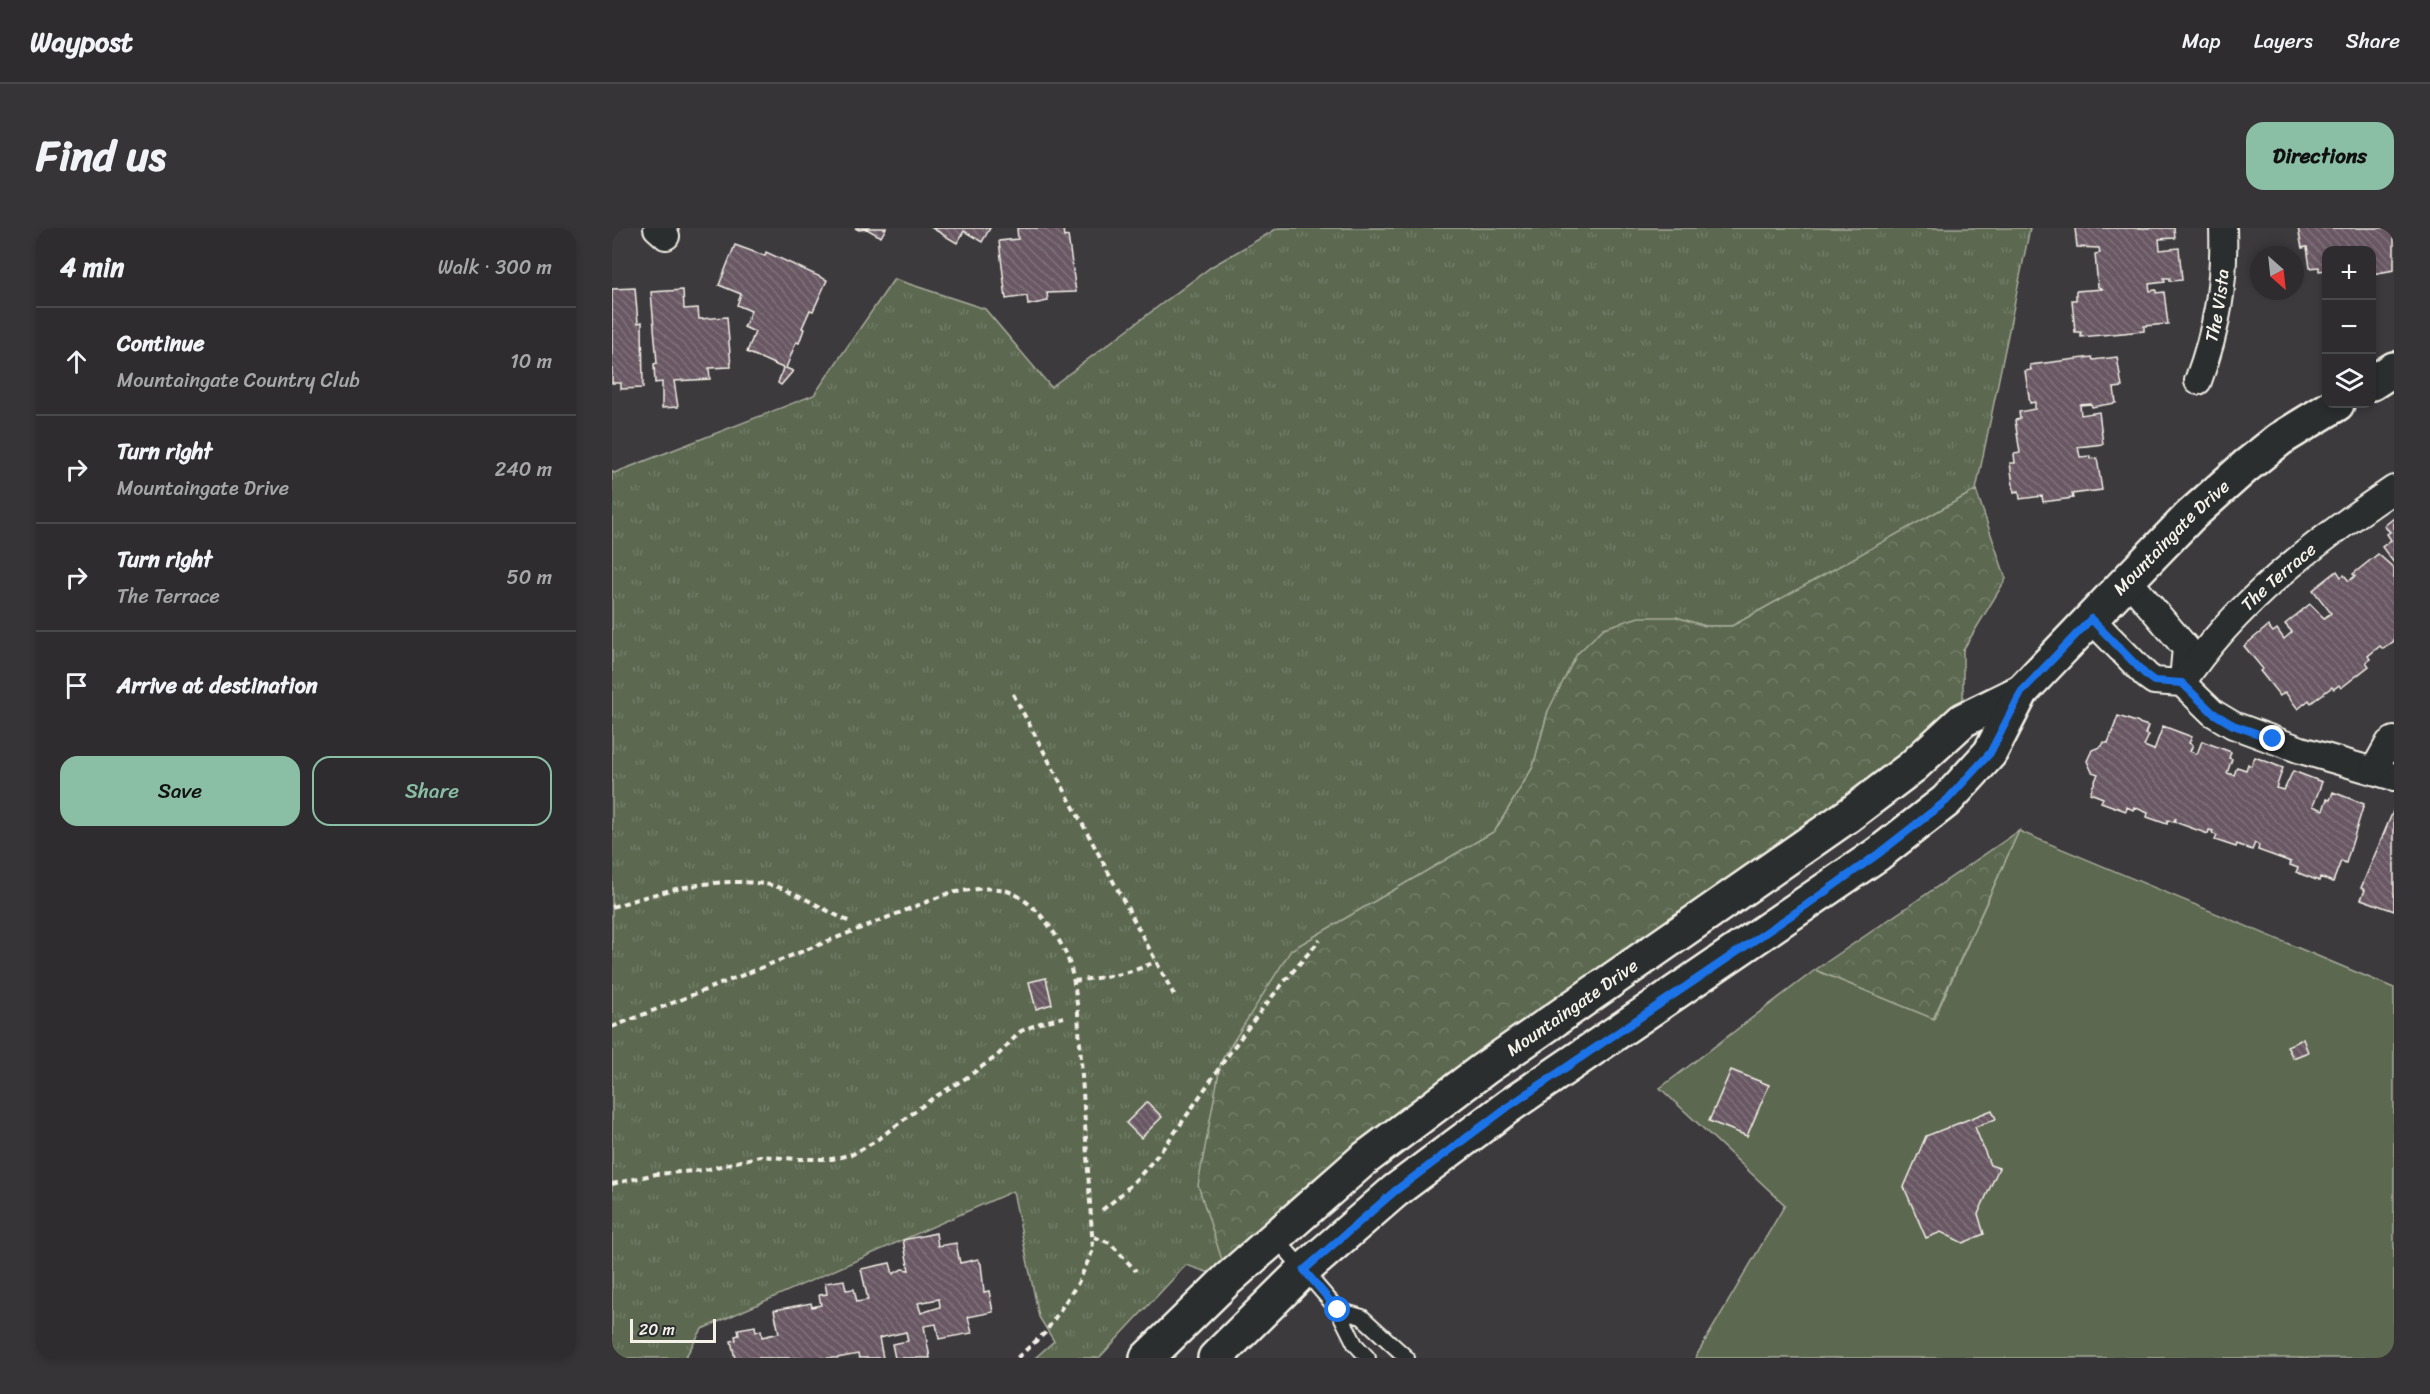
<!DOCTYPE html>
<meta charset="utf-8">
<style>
:root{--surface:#2e2c2e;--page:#363436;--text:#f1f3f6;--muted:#a7a7aa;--line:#49484a;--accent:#8abfa5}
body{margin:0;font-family:Sriracha,sans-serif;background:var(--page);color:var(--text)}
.controls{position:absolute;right:18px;top:18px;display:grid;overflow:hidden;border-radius:12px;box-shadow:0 3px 9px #0003}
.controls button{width:54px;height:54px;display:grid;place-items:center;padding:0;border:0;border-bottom:2px solid var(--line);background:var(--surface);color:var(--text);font:30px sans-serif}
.compass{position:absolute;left:1638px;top:18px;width:54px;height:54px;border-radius:50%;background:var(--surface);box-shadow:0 3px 9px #0003;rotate:153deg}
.scale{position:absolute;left:18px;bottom:15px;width:86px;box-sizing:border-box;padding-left:6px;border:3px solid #f4f1e8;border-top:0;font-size:16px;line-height:21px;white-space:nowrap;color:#f4f1e8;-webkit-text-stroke:4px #2a2d2e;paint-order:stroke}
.stop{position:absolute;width:18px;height:18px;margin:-14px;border:4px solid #1a73e8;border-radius:50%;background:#fff}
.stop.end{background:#1a73e8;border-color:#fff;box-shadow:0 2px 6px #0008}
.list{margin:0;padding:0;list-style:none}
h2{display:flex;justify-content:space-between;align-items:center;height:78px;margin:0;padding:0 24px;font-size:26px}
h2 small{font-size:20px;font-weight:400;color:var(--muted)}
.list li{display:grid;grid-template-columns:39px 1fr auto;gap:18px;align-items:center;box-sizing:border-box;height:108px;padding:0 24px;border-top:2px solid var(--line)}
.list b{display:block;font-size:22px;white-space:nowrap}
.list p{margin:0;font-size:20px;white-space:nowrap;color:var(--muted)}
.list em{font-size:20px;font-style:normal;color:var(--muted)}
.actions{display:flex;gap:12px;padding:18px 24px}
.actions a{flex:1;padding:14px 0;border:2px solid var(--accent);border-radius:18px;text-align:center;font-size:21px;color:var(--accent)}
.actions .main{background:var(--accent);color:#111}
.icon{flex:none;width:33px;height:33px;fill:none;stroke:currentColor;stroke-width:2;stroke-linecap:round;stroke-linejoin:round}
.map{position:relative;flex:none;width:1782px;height:1130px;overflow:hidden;border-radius:18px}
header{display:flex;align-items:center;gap:36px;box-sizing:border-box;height:84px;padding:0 30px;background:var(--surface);border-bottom:2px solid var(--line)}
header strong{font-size:28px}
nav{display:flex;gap:33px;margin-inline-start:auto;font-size:21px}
.intro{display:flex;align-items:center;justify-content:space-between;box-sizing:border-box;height:144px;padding:0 36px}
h1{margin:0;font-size:42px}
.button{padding:15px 27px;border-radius:18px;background:var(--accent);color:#111;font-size:21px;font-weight:700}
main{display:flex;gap:36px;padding:0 36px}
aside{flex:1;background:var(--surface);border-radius:18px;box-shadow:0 3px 9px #0003}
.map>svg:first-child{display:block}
.grass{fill:url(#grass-tufts);stroke:#a8ac9c;stroke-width:1.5}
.forest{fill:url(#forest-crowns);stroke:#a8ac9c;stroke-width:1.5}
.garden{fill:#5b6850;stroke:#a8ac9c;stroke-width:1.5}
.building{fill:url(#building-back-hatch);stroke:#f4f1e8;stroke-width:1.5;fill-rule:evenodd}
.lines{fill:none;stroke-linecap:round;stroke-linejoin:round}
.lane-casing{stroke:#f4f1e8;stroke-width:18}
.street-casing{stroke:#f4f1e8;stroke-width:30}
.secondary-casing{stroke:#f4f1e8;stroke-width:38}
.path{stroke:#f4f1e8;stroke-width:4;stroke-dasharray:6 4.5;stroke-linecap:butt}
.lane{stroke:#2a2d2e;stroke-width:14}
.street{stroke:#2a2d2e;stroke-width:26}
.secondary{stroke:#2a2d2e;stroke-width:33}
.route{stroke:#1a73e8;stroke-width:8}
.labels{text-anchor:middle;stroke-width:5;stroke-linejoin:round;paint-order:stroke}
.street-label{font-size:18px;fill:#f4f1e8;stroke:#2a2d2e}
</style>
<header>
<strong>Waypost</strong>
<nav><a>Map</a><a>Layers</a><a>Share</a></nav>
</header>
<div class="intro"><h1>Find us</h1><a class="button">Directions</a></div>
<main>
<aside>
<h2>4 min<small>Walk · 300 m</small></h2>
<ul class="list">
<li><svg class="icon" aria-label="ahead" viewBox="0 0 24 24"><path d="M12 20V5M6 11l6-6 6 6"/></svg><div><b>Continue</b><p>Mountaingate Country Club</p></div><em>10 m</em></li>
<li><svg class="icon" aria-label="right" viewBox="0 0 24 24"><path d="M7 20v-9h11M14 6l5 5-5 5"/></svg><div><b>Turn right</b><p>Mountaingate Drive</p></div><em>240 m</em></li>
<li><svg class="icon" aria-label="right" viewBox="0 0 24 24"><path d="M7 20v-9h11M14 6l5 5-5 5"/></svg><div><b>Turn right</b><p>The Terrace</p></div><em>50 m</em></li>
<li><svg class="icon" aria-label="arrive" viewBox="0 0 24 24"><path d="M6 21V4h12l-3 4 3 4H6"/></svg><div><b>Arrive at destination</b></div></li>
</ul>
<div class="actions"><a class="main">Save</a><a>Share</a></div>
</aside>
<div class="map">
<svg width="1782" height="1130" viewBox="0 0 1782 1130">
<defs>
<pattern id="grass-tufts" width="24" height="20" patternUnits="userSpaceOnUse" patternTransform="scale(1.5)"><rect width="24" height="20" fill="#5b6850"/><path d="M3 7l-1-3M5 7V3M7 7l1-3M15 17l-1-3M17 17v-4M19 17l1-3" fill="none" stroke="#737e69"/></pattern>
<pattern id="forest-crowns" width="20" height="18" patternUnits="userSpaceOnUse" patternTransform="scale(1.5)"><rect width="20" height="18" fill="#5b6850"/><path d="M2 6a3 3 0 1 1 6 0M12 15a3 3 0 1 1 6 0" fill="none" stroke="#737e69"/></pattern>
<pattern id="building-back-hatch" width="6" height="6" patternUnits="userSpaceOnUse" patternTransform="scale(1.5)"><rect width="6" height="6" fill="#695964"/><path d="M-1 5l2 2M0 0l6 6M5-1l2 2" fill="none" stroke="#7f717a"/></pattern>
</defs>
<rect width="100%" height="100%" fill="#3d3a3e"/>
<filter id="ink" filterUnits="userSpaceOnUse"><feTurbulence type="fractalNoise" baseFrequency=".0167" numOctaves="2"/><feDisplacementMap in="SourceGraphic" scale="12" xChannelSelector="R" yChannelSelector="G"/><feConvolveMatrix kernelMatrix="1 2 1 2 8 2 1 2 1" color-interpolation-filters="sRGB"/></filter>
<g filter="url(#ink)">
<polygon class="grass" points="666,0 1418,0 1364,262 1120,398 1093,398 1064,389 936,483 921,539 883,603 679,722 616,1051 574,1037 487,1130 423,1130 442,1113 427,1089 401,963 90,1101 73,1130 0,1130 0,243 2,245 202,167 282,51 373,81 439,159 599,39"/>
<g class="forest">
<polygon points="1364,262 1394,351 1351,422 1351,492 616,1051 586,957 609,833 679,722 883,603 921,539 936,483 965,426 992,400 1027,389 1064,389 1093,398 1120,398"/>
<polygon points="1407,603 1321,791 1203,742"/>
</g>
<polygon class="garden" points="1407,603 1782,760 1782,1130 1083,1130 1173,977 1048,860 1203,742 1322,791"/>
<g class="building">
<polygon points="243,0 274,0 269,9 255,1 247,2"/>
<polygon points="320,0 378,0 370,14 352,3 345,15"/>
<polygon points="405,0 451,0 452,9 456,8 464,64 435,65 436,73 416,77 415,68 394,71 387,13 406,11"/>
<polygon points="1463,0 1562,0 1563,10 1547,11 1548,22 1567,20 1570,52 1558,53 1558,50 1552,50 1553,54 1537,56 1538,63 1544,62 1544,65 1552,64 1556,96 1532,98 1532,103 1469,109 1469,104 1463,104 1460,72 1464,72 1464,63 1491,61 1486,59 1483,26 1488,25 1487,20 1465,19"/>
<polygon points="1686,0 1782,0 1782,42 1760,46 1760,22 1714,22 1714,42 1707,43 1707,39 1698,40 1695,19 1690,20"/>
<polygon points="123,17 153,28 154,24 215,52 201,83 198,82 190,100 192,101 187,115 184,114 174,140 181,143 169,157 166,155 171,140 135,124 143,104 132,99 139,83 125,77 129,66 107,57"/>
<polygon points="23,60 26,95 30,94 31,160 9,161 9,155 0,155 0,61"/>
<polygon points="71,62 72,81 86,80 87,91 115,89 119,139 97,140 98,151 62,153 66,179 50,180 50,154 43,155 42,136 45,135 39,64"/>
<polygon points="1480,129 1481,132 1505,129 1510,159 1502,160 1504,175 1480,179 1479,176 1468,177 1469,187 1487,184 1491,216 1466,219 1468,229 1478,228 1478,231 1485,230 1490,262 1460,266 1461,270 1431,274 1430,268 1408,271 1407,263 1402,264 1398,235 1403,235 1402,226 1408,225 1403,192 1408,191 1407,184 1423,181 1423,174 1418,175 1413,143 1419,142 1418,137"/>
<polygon points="1782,290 1782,335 1770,319 1779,312 1775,306 1778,304 1772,298"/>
<polygon points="1766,326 1782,340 1782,413 1771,421 1768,418 1756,428 1758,431 1754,434 1757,438 1729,460 1727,457 1722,461 1720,459 1699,475 1697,472 1686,481 1673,464 1668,468 1648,443 1651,441 1632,418 1656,398 1661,404 1665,401 1672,411 1680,404 1673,396 1698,376 1712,390 1719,385 1701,362 1725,343 1729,349 1732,347 1737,353 1743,348 1741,346"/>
<polygon points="1506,488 1536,498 1533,506 1537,507 1532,518 1542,522 1551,498 1580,509 1577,515 1581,517 1578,523 1585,526 1590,513 1619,524 1617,530 1620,531 1615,545 1622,547 1625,539 1634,542 1636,536 1639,538 1643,529 1671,540 1664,560 1672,562 1681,543 1710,554 1701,578 1711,582 1715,571 1718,572 1721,564 1752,576 1734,635 1729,633 1721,654 1708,649 1707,653 1684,644 1686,640 1678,637 1679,634 1646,622 1647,617 1643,615 1640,622 1625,616 1624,619 1603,612 1605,608 1600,605 1601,603 1597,602 1596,606 1563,594 1564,590 1561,594 1556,592 1555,596 1535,589 1536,585 1522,579 1521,582 1515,579 1514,583 1489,574 1491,570 1478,565 1486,546 1480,544 1475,533 1480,522 1490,518 1492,514 1496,515"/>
<polygon points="1782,581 1782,683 1749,671 1753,662 1749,660"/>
<polygon points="434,750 440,776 424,781 417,754"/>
<polygon points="1691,811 1696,824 1681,830 1675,818"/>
<polygon points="1119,842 1157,857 1135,908 1097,893"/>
<polygon points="535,874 550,889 529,910 514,895"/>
<polygon points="1380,882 1384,891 1363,899 1378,937 1387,940 1366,986 1372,1006 1351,1015 1329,1004 1314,1010 1292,959 1314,908"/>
<path d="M324 1005 326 1018 344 1015 348 1035 366 1031 369 1036 372 1064 377 1063 381 1084 356 1089 360 1105 327 1111 324 1096 312 1098 318 1130H283L280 1116 296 1113 294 1104 267 1110 271 1130H247L246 1126 225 1130H123L119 1113 124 1112 123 1108 127 1107 126 1101 143 1098 144 1104 149 1102 150 1109 167 1105 162 1082 199 1075 200 1079 209 1077 207 1067 215 1066 213 1055 232 1052 234 1062 242 1061 245 1074 256 1072 249 1041 278 1035 281 1046 290 1041 297 1042 291 1012ZM327 1071 328 1079 309 1085 306 1075Z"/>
</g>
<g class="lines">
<g class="lane-casing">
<g id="lane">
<polyline points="663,1009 726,1082"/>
<polyline points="756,1130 743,1116 726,1082 750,1089 795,1130"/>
</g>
</g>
<g class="street-casing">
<g id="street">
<polyline points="45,0 54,8"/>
<path id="s1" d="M1586 153C1605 102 1613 55 1611 0"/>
<polyline points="1516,352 1574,420 1571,452"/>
<polyline points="1479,391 1535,448 1542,453 1570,455 1601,485 1621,497 1689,522 1782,549"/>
<path id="s2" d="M1570 455C1623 375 1703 314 1782 261"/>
<polyline points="1762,542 1777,515 1782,512"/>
</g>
</g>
<g class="secondary-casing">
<g id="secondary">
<polyline points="1760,155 1782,141"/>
<path id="s3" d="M535 1130 616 1051 751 932 872 841 1237 587 1300 539 1351 492 1410 463"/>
<path id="s4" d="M603 1130 692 1042 783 963 897 878 1266 626 1334 573 1378 525 1410 463 1516 352 1578 288 1634 238 1668 211 1725 176"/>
</g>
</g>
<g class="path">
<polyline points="401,466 562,767"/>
<path d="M0 679C50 663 105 647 158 657 181 661 215 684 238 694"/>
<path d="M462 753C491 749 518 747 544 733"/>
<path d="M0 799 337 665C353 663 371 659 387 661 417 665 446 705 456 731 462 749 464 767 466 785L481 1022 466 1055 433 1105 405 1130"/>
<polyline points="0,956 44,946 93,942 148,928 183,931 220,931 241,926 262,914 321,870 354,850 385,828 409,803 428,795 452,789"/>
<path d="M490 982C538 946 568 897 601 849 634 800 669 756 708 712"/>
<polyline points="482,1009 498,1015 524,1043"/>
</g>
<use href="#lane" class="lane"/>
<use href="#street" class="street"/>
<use href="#secondary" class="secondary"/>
</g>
</g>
<g class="lines" filter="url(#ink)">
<polyline class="route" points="726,1082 692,1042 783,963 897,878 1193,678 1266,626 1334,573 1378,525 1410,463 1479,391 1534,447 1542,453 1570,455 1601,485 1621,497 1661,511"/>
</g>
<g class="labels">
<g class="street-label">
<text dy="6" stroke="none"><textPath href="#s1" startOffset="78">The Vista</textPath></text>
<text dy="6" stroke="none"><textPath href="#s4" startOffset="1270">Mountaingate Drive</textPath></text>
<text dy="6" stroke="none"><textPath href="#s2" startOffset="144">The Terrace</textPath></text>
<text dy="6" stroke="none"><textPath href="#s3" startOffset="552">Mountaingate Drive</textPath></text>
</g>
</g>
</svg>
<div class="controls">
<button>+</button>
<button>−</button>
<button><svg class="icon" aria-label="layers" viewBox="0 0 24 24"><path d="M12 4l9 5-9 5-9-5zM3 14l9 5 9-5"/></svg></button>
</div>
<svg class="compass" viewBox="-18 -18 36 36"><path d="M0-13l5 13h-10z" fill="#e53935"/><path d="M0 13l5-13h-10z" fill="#a7a7aa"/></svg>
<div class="scale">20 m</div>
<div class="stop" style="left:726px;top:1082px"></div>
<div class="stop end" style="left:1661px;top:511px"></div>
</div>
</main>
